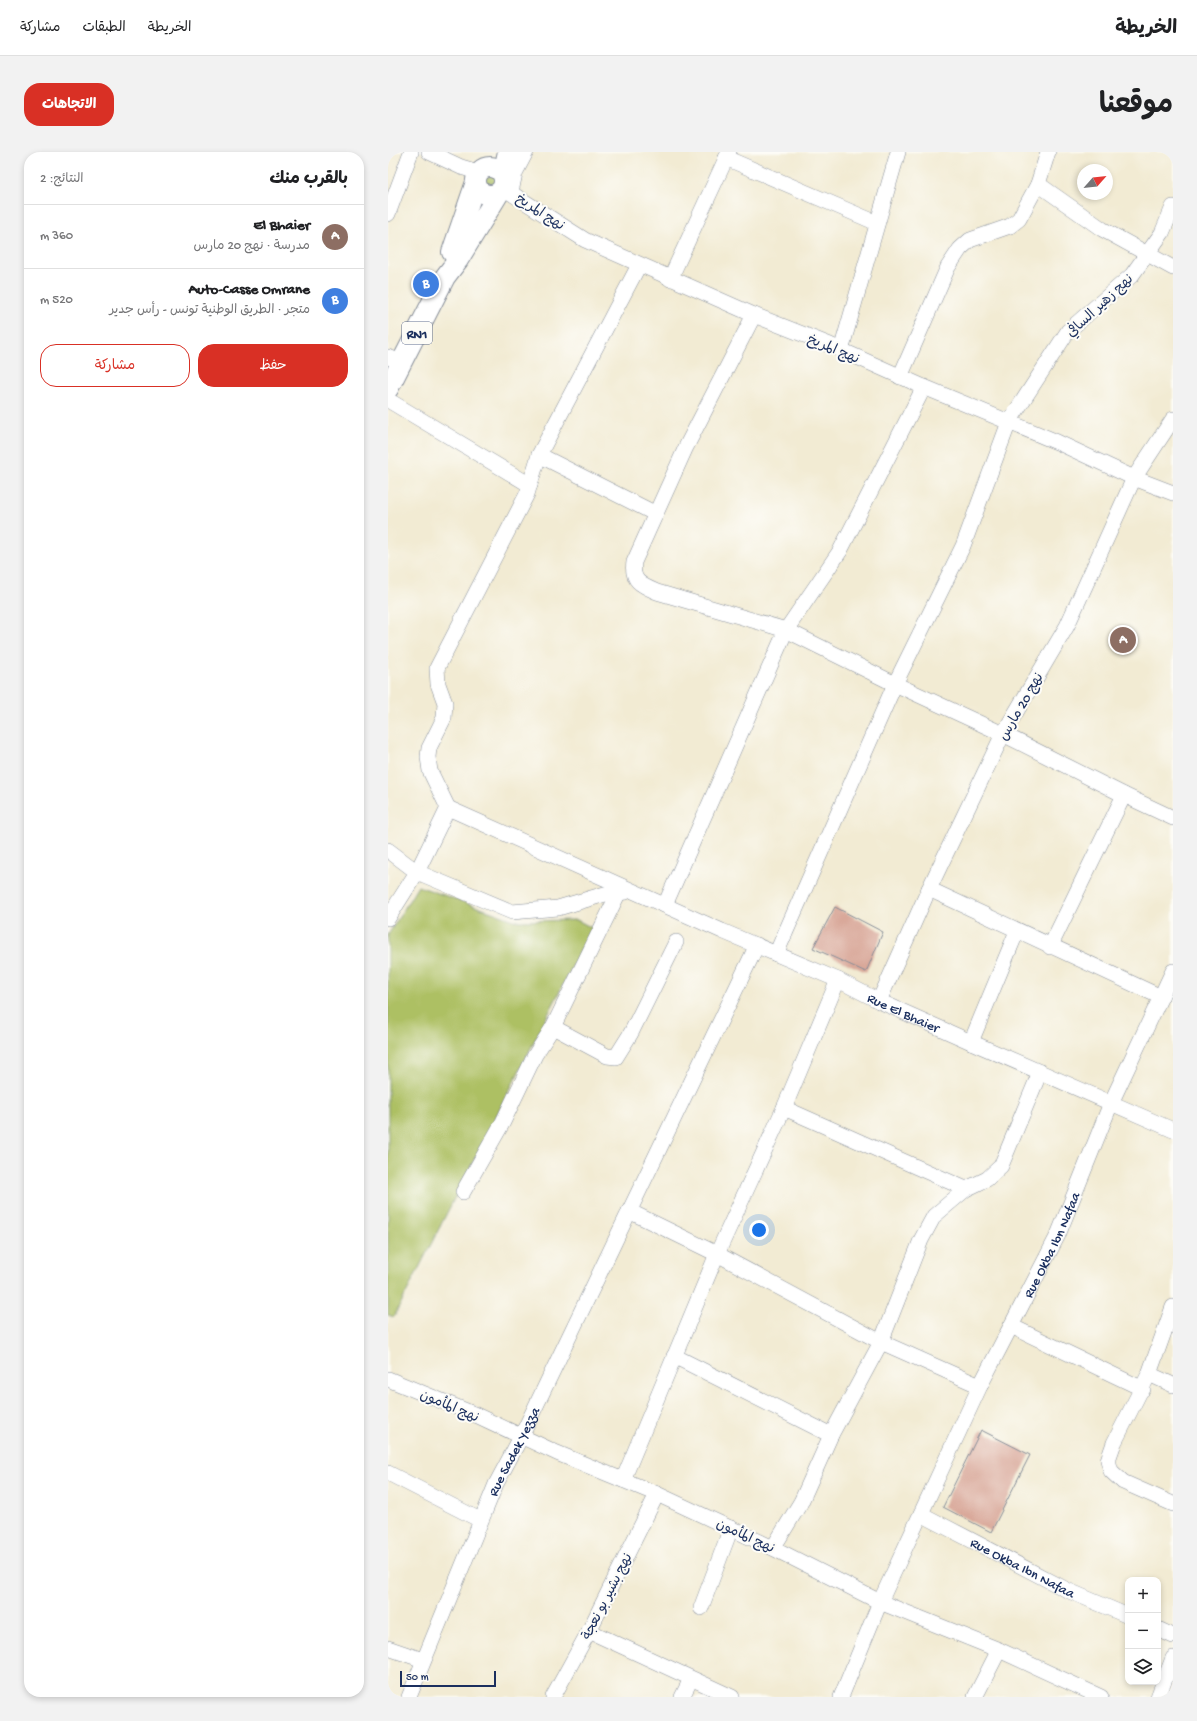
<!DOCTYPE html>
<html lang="ar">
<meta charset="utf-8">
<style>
:root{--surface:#fff;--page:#f2f2f2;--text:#202124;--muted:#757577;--line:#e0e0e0;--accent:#d93025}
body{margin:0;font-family:"Gochi Hand","Playpen Sans Arabic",sans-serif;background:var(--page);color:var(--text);direction:rtl}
.controls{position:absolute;right:12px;bottom:12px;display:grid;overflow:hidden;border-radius:8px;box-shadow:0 2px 6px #0003}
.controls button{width:36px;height:36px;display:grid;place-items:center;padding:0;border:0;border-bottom:1px solid var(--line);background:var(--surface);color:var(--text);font:20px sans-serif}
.compass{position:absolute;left:689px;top:12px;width:36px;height:36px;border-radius:50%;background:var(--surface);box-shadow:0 2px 6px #0003;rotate:63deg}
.scale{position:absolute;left:12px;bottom:10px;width:96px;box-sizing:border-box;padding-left:4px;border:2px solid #1b2f5e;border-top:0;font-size:11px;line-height:14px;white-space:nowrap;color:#1b2f5e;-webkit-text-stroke:3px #fdfcf7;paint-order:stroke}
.you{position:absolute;left:371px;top:1078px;width:14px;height:14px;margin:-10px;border:3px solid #fff;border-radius:50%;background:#1a73e8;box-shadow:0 0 0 6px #1a73e833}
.badge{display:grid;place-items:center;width:26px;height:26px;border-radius:50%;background:var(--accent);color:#fff;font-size:13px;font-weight:700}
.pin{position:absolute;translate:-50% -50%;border:2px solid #fff;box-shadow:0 1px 4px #0006}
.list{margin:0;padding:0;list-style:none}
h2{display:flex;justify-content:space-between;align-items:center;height:52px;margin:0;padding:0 16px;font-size:17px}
h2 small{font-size:13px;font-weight:400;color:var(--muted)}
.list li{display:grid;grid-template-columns:26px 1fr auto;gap:12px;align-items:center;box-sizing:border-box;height:64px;padding:0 16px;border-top:1px solid var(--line)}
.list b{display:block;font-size:15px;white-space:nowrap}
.list p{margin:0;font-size:13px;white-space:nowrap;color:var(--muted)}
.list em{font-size:13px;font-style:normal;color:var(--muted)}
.actions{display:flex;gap:8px;padding:12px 16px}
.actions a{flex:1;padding:9px 0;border:1px solid var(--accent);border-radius:16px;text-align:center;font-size:14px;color:var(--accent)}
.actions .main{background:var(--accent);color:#fff}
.icon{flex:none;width:22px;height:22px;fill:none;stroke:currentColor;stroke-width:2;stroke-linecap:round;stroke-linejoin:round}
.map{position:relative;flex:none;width:785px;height:1545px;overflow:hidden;direction:ltr;border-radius:16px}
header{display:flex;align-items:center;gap:24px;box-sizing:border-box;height:56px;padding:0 20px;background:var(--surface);border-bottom:1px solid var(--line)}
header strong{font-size:19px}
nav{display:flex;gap:22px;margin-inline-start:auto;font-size:14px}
.intro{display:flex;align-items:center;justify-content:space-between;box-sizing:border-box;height:96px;padding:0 24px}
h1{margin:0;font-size:28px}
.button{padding:10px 18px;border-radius:16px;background:var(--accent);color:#fff;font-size:14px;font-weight:700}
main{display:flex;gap:24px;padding:0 24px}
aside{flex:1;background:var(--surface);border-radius:16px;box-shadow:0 2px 6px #0003}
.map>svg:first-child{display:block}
.green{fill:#adc064;stroke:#647861}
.building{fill:#d9a89a}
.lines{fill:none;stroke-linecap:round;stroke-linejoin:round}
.minor-casing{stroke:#868d98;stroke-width:16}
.major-casing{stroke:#868d98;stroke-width:22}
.minor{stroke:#fff;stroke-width:15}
.major{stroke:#fff;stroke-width:20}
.labels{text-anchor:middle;stroke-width:4;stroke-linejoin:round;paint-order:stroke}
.shield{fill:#fdfcf7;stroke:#5f6c8c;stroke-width:1}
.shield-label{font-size:13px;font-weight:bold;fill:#1b2f5e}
.street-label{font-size:14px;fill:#1b2f5e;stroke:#fdfcf7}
</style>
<header>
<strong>الخريطة</strong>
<nav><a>الخريطة</a><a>الطبقات</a><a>مشاركة</a></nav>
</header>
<div class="intro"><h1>موقعنا</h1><a class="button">الاتجاهات</a></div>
<main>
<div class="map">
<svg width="785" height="1545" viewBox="0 0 785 1545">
<rect width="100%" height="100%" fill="#fdfcf7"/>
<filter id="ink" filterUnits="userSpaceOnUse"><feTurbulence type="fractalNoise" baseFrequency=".025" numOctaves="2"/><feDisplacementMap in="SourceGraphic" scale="8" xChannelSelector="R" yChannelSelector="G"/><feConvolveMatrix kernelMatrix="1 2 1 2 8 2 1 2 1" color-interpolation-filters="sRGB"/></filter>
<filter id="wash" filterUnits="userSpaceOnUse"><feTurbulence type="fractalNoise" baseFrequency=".012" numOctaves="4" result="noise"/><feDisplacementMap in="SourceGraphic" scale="16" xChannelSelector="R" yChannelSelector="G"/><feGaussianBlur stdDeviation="0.9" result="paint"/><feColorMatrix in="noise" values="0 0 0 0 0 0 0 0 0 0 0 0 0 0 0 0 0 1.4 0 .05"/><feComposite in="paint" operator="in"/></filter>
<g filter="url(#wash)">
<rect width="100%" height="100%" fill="#f2ebd3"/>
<g class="green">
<circle cx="103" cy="28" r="7"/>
<polygon points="30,734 129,769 189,768 204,776 6,1165 0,1163 0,783"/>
</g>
<g id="blocks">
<g class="building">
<polygon points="447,755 495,780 478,820 425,796"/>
<polygon points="593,1278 642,1303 603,1380 555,1355"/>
</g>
</g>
</g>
<g filter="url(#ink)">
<use href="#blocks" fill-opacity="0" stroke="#868d98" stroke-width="1"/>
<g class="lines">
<g class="minor-casing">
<g id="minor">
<polyline points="41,0 73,15 90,20"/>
<polyline points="660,0 650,32 714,77 785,116"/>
<polyline points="338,6 489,71"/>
<polyline points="115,36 197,88 366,163 442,193 536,235 669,290 746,326 785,341"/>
<polyline points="123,40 127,21 138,0"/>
<polyline points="0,62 23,0"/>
<polyline points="282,127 341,0"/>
<path d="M366 163 298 295 246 410C243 429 253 433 269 440L398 478 507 532 615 582 736 643 785 666"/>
<polyline points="453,198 510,0"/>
<polyline points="0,205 14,210"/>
<polyline points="512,225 560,115 572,97 582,88 622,74 631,67 650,32"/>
<polyline points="0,248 142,333"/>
<polyline points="151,303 268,362"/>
<polyline points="60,656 42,619 40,605 41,596 56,566 57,551 50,532 49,516 139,342 151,303 251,113"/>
<polyline points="0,698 29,720 124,760 170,756 217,742 238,740"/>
<polyline points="541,737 773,845"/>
<polyline points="277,753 398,478 452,399 536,235"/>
<path id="s1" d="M0 766 29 720 60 656 334 779 450 828 491 849 583 890 785 978"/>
<polyline points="662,795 736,643"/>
<polyline points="388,802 507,532 575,394 621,270 680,179 744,123 774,81 785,55"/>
<polyline points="491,849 541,737 615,582 679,474 746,326 785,267"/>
<polyline points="165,875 219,904 228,905 243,881 288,790"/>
<polyline points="583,890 629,779"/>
<polyline points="396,956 578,1037"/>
<polyline points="75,1040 115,970 147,903 165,875 231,740"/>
<polyline points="241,1059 329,1102 493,1190 533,1088 546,1064 578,1037 599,1027 613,1014 652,920"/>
<polyline points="785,1155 761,1222 726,1291 720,1308 723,1319 735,1330 785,1352"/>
<polyline points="623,1174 755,1237"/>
<polyline points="286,1204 443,1283 413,1350 385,1396"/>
<polyline points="761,1222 785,1233"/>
<polyline points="0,1227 88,1263 169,1301 269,1342 385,1396 492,1450 611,1498 713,1545"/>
<polyline points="443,1283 493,1190 592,1234"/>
<polyline points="0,1321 92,1368"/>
<polyline points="235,1328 329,1102 396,956 450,828"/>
<path id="s2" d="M533 1362 679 1438 740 1464"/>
<polyline points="313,1456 343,1376"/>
<polyline points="770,1477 785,1484"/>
<polyline points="201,1479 344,1545"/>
<polyline points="0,1496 35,1508"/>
<path id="s3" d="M21 1545 108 1332 133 1285 369 793"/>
<polyline points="165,1545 201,1479 269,1342"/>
<polyline points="294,1545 303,1527"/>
<path id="s4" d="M453 1545 492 1450 592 1234 670 1083 723 951 785 819"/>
<polyline points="587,1545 611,1498"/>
<polyline points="770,1545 785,1506"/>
</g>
</g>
<g class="major-casing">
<g id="major">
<circle cx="102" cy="29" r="14"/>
<polyline points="115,22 120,0"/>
<polyline points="64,100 88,30"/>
<polyline points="0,237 57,125 70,108 111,41"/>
</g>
</g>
<use href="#minor" class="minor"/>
<use href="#major" class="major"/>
</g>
</g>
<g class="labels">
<rect class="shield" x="14" y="170" width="30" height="22" rx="3"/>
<g class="shield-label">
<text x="29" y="186">RN1</text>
</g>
<g class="street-label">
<text transform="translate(153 59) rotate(33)" y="5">نهج المريخ</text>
<text transform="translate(711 153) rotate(-43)" y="5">نهج زهير السافي</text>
<text transform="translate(446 196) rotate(23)" y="5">نهج المريخ</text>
<text transform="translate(632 554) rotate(-60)" y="5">نهج 20 مارس</text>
<text dy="5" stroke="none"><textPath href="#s1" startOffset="625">Rue El Bhaier</textPath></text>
<text dy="5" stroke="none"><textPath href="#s4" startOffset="499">Rue Okba Ibn Nafaa</textPath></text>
<text transform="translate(62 1253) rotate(23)" y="5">نهج المأمون</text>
<text dy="5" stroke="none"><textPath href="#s3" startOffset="267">Rue Sadek Yezza</textPath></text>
<text transform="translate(358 1383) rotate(25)" y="5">نهج المأمون</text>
<text dy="5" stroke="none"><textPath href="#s2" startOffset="115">Rue Okba Ibn Nafaa</textPath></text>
<text transform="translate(218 1444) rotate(-63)" y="5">نهج بشير بو نعجة</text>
</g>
</g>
</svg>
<div class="controls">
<button>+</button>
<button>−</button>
<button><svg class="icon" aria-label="layers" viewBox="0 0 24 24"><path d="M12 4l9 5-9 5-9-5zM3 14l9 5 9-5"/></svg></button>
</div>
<svg class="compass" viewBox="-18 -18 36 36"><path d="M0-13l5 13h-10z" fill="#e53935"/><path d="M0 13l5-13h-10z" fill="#757577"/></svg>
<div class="scale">50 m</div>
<div class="you"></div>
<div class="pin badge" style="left:735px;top:488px;background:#8d6e63">A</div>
<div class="pin badge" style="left:38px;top:132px;background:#3f7fe0">B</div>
</div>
<aside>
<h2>بالقرب منك<small>النتائج: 2</small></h2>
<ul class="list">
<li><span class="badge" style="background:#8d6e63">A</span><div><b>El Bhaier</b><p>مدرسة · نهج 20 مارس</p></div><em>360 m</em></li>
<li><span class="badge" style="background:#3f7fe0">B</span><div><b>Auto-Casse Omrane</b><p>متجر · الطريق الوطنية تونس - رأس جدير</p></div><em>520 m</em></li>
</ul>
<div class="actions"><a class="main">حفظ</a><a>مشاركة</a></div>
</aside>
</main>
